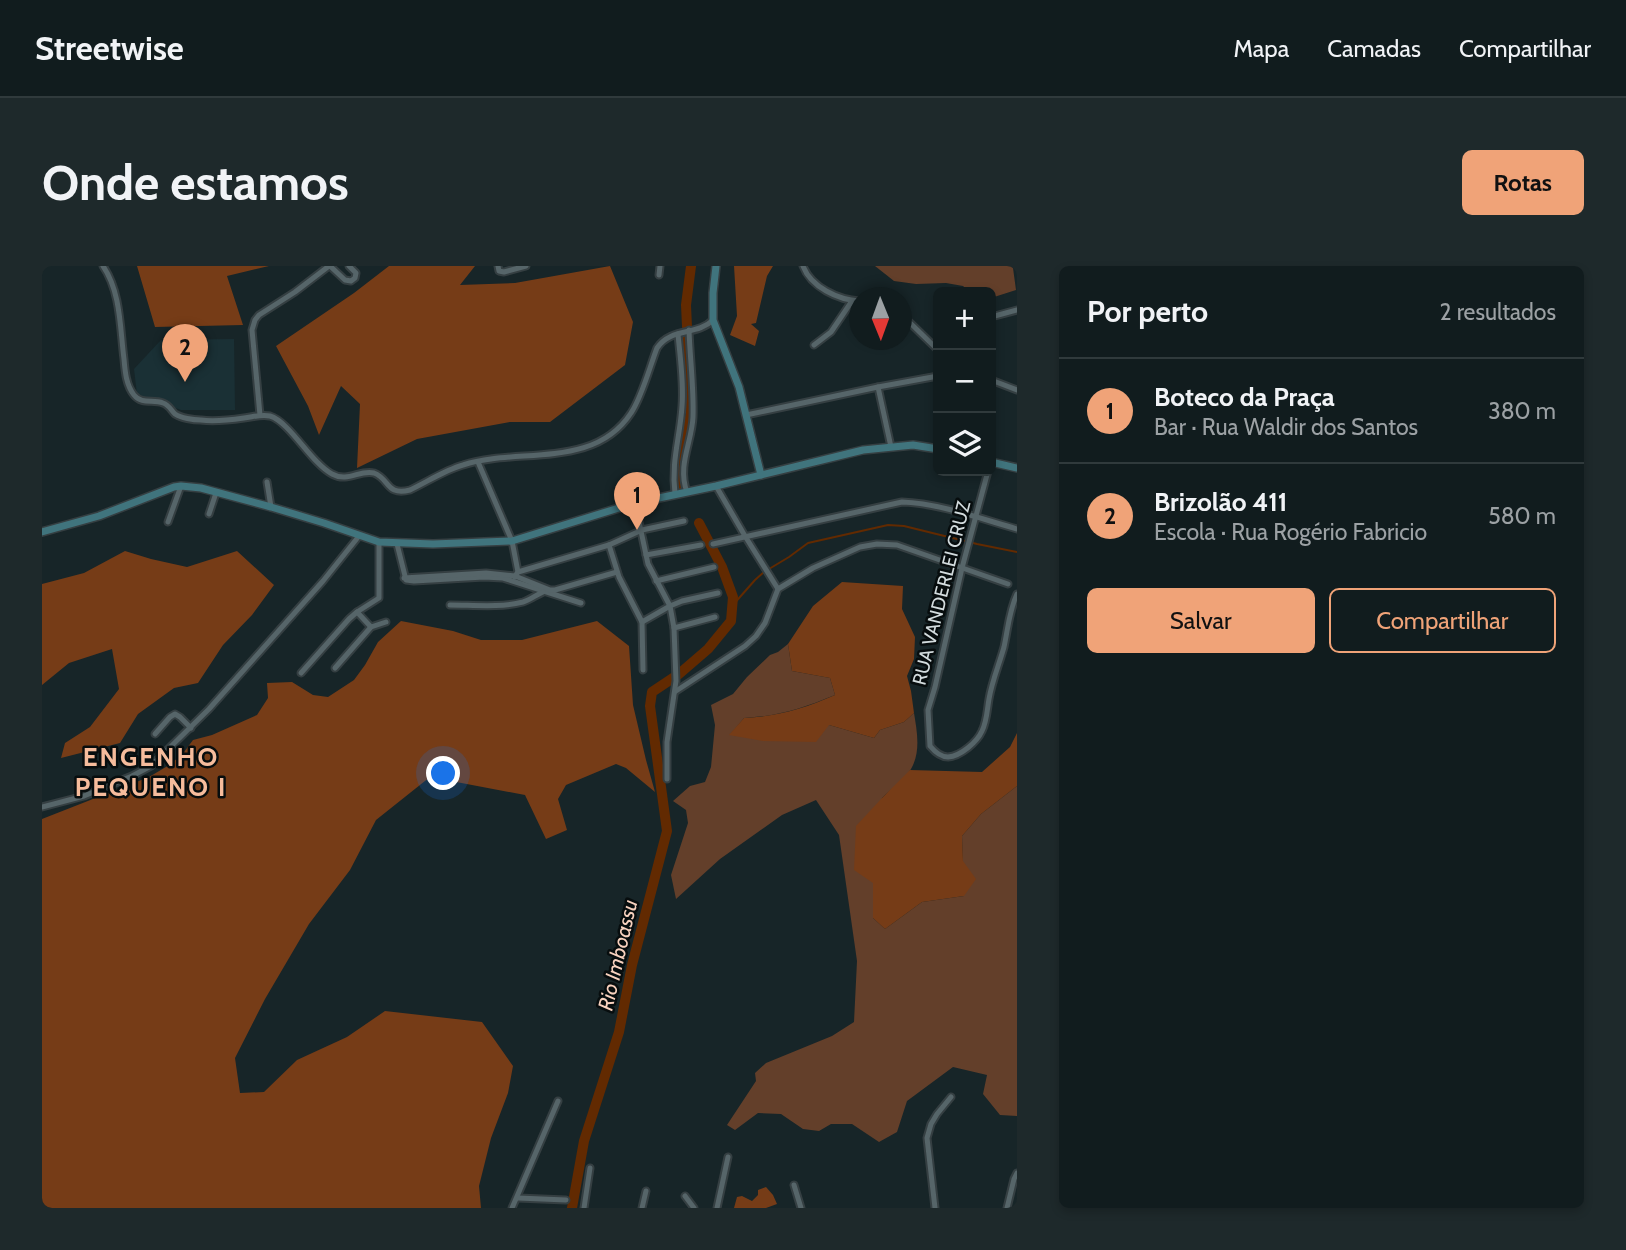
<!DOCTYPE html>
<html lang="pt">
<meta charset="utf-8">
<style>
:root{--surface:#111c1e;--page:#1e292b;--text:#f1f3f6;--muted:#9ca1a4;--line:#303a3c;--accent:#f0a378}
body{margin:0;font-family:Cabin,sans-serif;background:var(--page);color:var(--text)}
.controls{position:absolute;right:21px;top:21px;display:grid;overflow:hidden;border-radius:10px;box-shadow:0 4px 10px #0003}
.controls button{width:63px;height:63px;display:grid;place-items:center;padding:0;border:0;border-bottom:2px solid var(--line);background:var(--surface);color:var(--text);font:35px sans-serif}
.compass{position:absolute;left:807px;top:21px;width:63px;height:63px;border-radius:50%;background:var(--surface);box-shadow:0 4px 10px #0003;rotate:179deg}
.you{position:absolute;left:402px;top:508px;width:24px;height:24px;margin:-18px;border:5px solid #fff;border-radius:50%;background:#1a73e8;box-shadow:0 0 0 10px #1a73e833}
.badge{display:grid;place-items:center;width:46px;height:46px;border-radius:50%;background:var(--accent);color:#111;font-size:23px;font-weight:700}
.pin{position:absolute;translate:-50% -58px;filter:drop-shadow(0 2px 4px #0008)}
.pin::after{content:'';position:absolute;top:37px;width:24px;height:21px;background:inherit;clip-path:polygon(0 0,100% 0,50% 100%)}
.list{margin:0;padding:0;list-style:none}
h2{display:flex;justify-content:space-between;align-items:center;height:91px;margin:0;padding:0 28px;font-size:30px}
h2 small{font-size:23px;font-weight:400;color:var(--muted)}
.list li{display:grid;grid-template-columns:46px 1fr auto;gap:21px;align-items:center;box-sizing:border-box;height:105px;padding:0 28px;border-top:2px solid var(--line)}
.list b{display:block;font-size:26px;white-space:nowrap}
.list p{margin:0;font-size:23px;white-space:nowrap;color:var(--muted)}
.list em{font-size:23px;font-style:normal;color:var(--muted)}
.actions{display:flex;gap:14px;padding:21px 28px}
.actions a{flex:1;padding:16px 0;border:2px solid var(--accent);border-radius:10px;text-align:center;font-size:24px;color:var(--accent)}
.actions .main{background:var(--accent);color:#111}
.icon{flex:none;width:38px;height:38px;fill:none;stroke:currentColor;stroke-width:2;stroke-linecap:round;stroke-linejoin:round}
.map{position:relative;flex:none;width:975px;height:942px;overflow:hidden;border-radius:10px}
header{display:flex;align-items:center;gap:42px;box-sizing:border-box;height:98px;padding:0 35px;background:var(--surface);border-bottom:2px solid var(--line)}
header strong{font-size:33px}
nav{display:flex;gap:38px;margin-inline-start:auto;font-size:24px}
.intro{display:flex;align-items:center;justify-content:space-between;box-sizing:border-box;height:168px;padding:0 42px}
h1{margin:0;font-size:49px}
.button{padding:18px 32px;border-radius:10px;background:var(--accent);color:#111;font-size:24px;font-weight:700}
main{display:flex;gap:42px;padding:0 42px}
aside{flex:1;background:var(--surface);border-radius:10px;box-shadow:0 4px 10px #0003}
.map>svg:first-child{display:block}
.built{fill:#1a3035}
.green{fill:#633f2a}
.forest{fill:#763c17}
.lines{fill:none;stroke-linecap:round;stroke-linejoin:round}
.stream{stroke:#622a01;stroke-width:2}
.river{stroke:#622a01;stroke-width:10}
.street-casing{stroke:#353f42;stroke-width:9}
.secondary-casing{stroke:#353f42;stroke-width:10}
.street{stroke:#566569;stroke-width:5}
.secondary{stroke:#40747d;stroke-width:7}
.labels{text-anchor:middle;stroke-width:5;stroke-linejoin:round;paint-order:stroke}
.street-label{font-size:19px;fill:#d3dcde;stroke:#070d0e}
.water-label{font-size:21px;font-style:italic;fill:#f8d2bf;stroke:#070d0e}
.district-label{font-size:26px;font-weight:bold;letter-spacing:2px;fill:#f6bc9c;stroke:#070d0e}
</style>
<header>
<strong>Streetwise</strong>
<nav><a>Mapa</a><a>Camadas</a><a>Compartilhar</a></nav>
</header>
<div class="intro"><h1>Onde estamos</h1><a class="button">Rotas</a></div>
<main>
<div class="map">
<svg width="975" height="942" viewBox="0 0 975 942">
<rect width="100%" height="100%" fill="#172528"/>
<polygon class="built" points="192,73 193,144 139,144 95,128 92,103 119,74"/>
<g class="green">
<polygon points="833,0 973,0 971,2 974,24 949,32 949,26 928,26 921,20 904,17 874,18 852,15"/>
<path d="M746 378 750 405 788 412 793 429C761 442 738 450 702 452L688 469 787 459 832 472 838 464 862 456 872 447C875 465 879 486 869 503 862 514 849 523 840 532L831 617V652L843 663 880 636 922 630 920 570 939 548 975 520V850L958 849 941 828 945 809 911 801 865 835 855 866 837 876 810 858H789L777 865 761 863 739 848 716 847 693 864 685 859 714 815 713 807 724 797 790 770 812 756 815 695 797 569 774 534 740 549 678 593 634 633 629 609 646 557 644 544 631 535 648 520 663 516 669 501 673 459 669 439 691 428 705 411 728 389 736 386Z"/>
</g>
<g class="forest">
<polygon points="95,0 227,0 185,10 201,59 113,61"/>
<polygon points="347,0 433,0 418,19 473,17 568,0 591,56 583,99 508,156 468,156 375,173 315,202 318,138 299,120 277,169 266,140 234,80 312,27"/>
<polygon points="692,0 731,0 725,10 714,57 709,58 717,65 713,80 688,69 695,50"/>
<polygon points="83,285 109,293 145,301 195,285 232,319 210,349 181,379 156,417 132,422 96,448 78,477 19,492 23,477 48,461 77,423 70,383 27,397 0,419 0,318 42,307"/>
<path d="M800 316 861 320 860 343 873 371 872 393 865 410 869 425 872 447 862 456 838 464 832 472 787 459 774 476 721 475 687 469 702 452C737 450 761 443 793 429L788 412 750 405 746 378 771 340Z"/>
<polygon points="359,355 411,365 439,374 480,374 555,355 587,380 591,439 604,494 613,526 584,502 574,498 524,519 516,533 525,564 504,573 483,529 388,511 334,554 308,604 267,658 223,733 193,792 198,827 222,826 255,794 305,771 343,745 440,756 471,800 466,827 449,872 437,920 439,942 0,942 0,553 107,511 129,498 142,486 151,474 170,469 215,449 226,432 225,417 250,416 271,429 286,431 312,414 323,399 336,376"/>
<polygon points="975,467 975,520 939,548 920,570 921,595 934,613 922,630 880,636 843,663 831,652 831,617 812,604 814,560 840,532 868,504 940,506 968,481"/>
<polygon points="724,921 731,929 735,938 724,942 692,942 695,931 700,930 710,935 716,929 716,924"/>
</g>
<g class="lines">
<g class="stream">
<polyline points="727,303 747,291 766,277 846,259 862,260 935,278 975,286"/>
<polyline points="690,340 713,314 722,306"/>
</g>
<g class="river">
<polyline points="638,221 641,184 649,147 644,39 649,0"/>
<polyline points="530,942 542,875 577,766 590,699 625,565 608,440 610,426 637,408 666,383 689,355 691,331 680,301 657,257"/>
</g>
<g class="street-casing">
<g id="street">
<path d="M61 0C79 26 78 63 82 93 83 105 84 119 92 129 100 139 111 133 121 137 127 139 129 144 133 148 139 152 151 154 159 154 173 156 188 154 202 152 211 151 219 148 228 150 248 156 269 197 290 208 306 217 318 203 332 207 348 213 344 230 368 224 385 216 403 204 421 199 476 181 552 204 589 147 600 131 608 100 615 82 629 61 655 70 671 54"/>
<polyline points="288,0 303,14 309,15 313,12 314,7 307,0"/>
<polyline points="456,0 457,5 462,6 484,0"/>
<path d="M761 0C769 21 796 34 818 35"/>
<polyline points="617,9 618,0"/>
<polyline points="860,49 896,84"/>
<polyline points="949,51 975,44"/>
<polyline points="772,79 789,66 810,35"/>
<polyline points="949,114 975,124"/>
<polyline points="836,121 849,181"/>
<polyline points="218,149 210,64 213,54 217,49 253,26 287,0"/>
<polyline points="704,149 836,121 896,110"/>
<polyline points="436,196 470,275 476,306"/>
<path d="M946 205 920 302 893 421 886 444 888 480C893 486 899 491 906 491 919 490 935 476 940 465 945 455 945 444 947 433 950 415 957 399 962 381 966 363 967 345 975 328"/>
<polyline points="225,216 229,241"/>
<polyline points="674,220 703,270 736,323"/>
<path d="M645 226C635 200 650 176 651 151 652 123 648 93 647 64"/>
<path d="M633 228C629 195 638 172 640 140 642 116 638 91 636 68"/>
<polyline points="593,237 606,298 628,340 632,362 634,415 625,476 625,513"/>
<polyline points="167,248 174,227"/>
<polyline points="126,256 139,220"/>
<polyline points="355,278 364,314 372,315 442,311 461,312 539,337"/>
<path d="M671 278 860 236C896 237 940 253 975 263"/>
<polyline points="567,279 577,311 600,356 601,404"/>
<polyline points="604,289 659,279"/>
<polyline points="473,311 473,310 508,324 513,324 575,306"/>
<polyline points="362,312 444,307 473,310 476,306 567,279 600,264 642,255"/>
<polyline points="614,315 672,301"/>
<path d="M408 339C431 339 458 342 481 336 488 334 494 329 501 326"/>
<polyline points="315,346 329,361"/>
<polyline points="600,356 628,340 640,335 676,327"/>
<polyline points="632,362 673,351"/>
<polyline points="293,402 329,361 344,356"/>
<polyline points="259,407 307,353 315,346 337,332 337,276"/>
<polyline points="634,425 703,380 714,370 723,357 736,323 771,302 818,281 835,278 855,279 966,318"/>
<polyline points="113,468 128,451 133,448 138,451 149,462"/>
<polyline points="0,541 42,530 90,510 109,500 167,443 281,315 317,270"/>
<polyline points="752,919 759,942"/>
<polyline points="643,930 652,942"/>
<polyline points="476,932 524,934"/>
<polyline points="470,942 516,835"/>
<polyline points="542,942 548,902"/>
<polyline points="600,942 604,925"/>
<polyline points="675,942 686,891"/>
<polyline points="893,942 885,872 889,858 895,848 909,831"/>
<polyline points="965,942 972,913 975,907"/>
</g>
</g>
<g class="secondary-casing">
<g id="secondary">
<polyline points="674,0 671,27 671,54 697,121 719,209"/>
<polyline points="949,196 975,202"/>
<polyline points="0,266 57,250 132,221 139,220 159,222 229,241 282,257 337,276 391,278 470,275 593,237 674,220 821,184 871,179 896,183"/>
</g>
</g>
<use href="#street" class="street"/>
<use href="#secondary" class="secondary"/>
</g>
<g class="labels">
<g class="street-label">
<text transform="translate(899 327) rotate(-76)" y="7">RUA VANDERLEI CRUZ</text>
</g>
<g class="water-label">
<text transform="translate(576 689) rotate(-77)" y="7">Rio Imboassu</text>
</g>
<g class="district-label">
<text x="109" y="500">ENGENHO<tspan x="109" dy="30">PEQUENO I</tspan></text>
</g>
</g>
</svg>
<div class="controls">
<button>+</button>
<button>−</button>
<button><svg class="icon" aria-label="layers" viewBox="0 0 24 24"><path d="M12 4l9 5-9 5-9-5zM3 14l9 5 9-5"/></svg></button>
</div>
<svg class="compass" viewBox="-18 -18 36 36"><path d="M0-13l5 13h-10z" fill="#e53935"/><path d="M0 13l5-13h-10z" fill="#9ca1a4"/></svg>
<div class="you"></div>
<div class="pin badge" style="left:595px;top:264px">1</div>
<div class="pin badge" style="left:143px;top:116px">2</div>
</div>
<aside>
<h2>Por perto<small>2 resultados</small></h2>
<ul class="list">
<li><span class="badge">1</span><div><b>Boteco da Praça</b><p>Bar · Rua Waldir dos Santos</p></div><em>380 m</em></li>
<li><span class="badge">2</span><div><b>Brizolão 411</b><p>Escola · Rua Rogério Fabricio</p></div><em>580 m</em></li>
</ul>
<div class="actions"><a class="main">Salvar</a><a>Compartilhar</a></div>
</aside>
</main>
